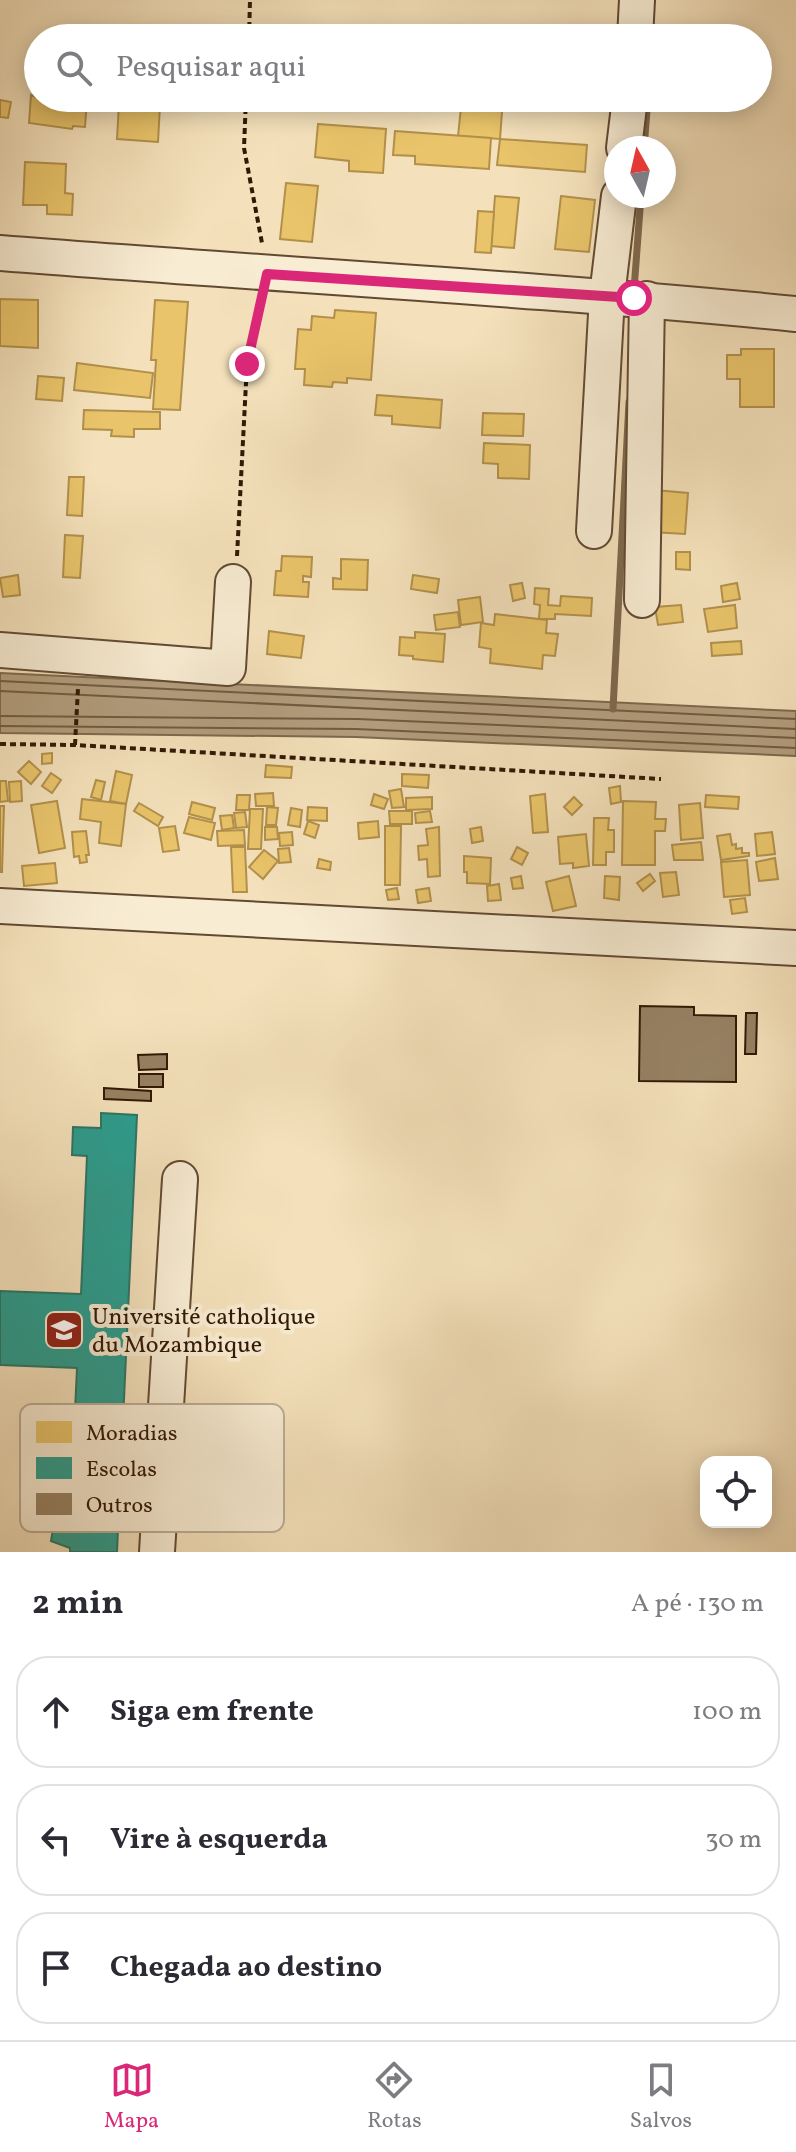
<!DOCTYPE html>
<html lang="pt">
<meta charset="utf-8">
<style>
:root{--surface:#fff;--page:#f7f7f7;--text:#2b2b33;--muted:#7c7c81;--line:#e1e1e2;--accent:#db2777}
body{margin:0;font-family:Vollkorn,serif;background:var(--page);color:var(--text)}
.controls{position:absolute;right:24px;bottom:24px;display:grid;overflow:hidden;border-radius:16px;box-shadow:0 4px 20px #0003}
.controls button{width:72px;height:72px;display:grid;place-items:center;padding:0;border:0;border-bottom:2px solid var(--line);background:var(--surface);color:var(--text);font:40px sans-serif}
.compass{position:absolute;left:604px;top:136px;width:72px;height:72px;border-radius:50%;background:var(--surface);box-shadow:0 4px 20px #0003;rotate:352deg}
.stop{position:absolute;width:24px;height:24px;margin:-18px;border:6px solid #db2777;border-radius:50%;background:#fff}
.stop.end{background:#db2777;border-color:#fff;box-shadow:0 2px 8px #0008}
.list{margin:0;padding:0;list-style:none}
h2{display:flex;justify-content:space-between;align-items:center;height:104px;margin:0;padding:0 32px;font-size:34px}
h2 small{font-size:26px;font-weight:400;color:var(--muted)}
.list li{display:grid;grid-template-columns:52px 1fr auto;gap:24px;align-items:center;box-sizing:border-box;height:112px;margin:0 16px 16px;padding:0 16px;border:2px solid var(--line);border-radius:32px}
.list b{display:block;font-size:30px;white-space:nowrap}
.list em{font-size:26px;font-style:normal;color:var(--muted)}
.icon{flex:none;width:44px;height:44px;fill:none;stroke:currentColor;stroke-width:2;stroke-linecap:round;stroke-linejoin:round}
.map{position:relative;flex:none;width:796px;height:1552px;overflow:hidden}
.search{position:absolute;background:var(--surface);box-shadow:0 4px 20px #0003;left:24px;right:24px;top:24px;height:88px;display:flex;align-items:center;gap:20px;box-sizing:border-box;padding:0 28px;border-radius:44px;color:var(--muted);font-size:30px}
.sheet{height:488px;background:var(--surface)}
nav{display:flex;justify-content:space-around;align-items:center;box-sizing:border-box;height:112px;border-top:2px solid var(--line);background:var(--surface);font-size:22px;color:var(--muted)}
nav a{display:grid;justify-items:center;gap:4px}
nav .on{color:var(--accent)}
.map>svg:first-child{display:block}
.water{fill:#b29d7d;stroke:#7e684d;stroke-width:2}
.homes{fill:#e9c46a;stroke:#b2904b;stroke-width:2}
.schools{fill:#2a9d8f;stroke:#2c7565;stroke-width:2}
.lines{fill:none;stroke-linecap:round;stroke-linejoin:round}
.shore{stroke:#725a40;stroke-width:2}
.stream{stroke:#7e684d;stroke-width:7}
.building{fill:#968163;stroke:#311804;stroke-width:2}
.minor-casing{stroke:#624a32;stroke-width:38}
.path{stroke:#311804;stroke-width:4;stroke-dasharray:6 4;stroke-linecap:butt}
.minor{stroke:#f8ecd3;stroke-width:34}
.route{stroke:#db2777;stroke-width:10}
.labels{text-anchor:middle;stroke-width:8;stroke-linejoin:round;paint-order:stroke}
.poi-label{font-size:24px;fill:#311804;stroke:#f8ecd3;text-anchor:start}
.key{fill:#f8ecd3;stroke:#bcac95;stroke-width:2}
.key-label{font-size:22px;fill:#311804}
</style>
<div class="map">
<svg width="796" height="1552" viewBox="0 0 796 1552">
<rect width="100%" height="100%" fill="#f4e1bb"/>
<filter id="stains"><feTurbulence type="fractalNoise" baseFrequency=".0025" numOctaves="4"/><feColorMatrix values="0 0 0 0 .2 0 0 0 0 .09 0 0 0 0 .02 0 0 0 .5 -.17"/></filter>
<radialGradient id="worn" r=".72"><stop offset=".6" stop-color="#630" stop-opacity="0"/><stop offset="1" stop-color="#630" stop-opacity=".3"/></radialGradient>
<polygon class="water" points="0,673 796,711 796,756 356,737 0,733"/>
<g class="homes">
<polygon points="533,31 594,36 594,38 532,38"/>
<polygon points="31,95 38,98 87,100 85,127 73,126 72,129 29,123"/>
<polygon points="462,98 503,98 500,139 458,136"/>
<polygon points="0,100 11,102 8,118 0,117"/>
<polygon points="119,103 160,105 158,142 117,139"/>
<polygon points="318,124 386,129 383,173 349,171 349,161 315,157"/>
<polygon points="395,131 491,138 489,169 415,164 415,156 393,155"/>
<polygon points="500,139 587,145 585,172 497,165"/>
<polygon points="25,162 66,164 65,193 73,194 72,215 47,214 47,205 23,205"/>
<polygon points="286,183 318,186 312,242 280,239"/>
<polygon points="495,196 519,198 514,248 491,246"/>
<polygon points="561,196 595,200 589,252 555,249"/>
<polygon points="478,211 494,212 491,253 475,252"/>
<polygon points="0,299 38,300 38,348 0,346"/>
<polygon points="155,300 188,302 180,410 153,409 156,360 151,360"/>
<polygon points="335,310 376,313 371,380 347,378 347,383 333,382 332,387 304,385 305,369 295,369 298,329 311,330 312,316 334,318"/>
<polygon points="741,349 774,349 774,407 740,407 740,379 727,379 727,355 741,355"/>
<polygon points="77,363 153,373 150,398 74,390"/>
<polygon points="38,376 64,378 62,401 36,399"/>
<polygon points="377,395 442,400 440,428 392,424 392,416 375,415"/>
<polygon points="84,410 160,412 160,429 134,429 134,437 111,436 112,430 83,429"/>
<polygon points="483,413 524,414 523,436 482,435"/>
<polygon points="484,443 530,445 529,479 498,478 498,464 483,463"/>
<polygon points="69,477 84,477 82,516 67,515"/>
<polygon points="655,490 688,493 685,534 652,532"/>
<polygon points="65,535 83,536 80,578 63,577"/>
<polygon points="676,552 690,552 690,570 676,569"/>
<polygon points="282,556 312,557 311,577 303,576 303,582 309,582 308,597 274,595 276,571 281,571"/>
<polygon points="341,559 368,560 367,590 333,589 333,578 341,579"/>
<polygon points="18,575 20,595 3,597 0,578"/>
<polygon points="413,575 439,579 437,593 411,589"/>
<polygon points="522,583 525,598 513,601 510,585"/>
<polygon points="737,583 740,599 723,602 721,586"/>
<polygon points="535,588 549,589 548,605 560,606 561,596 592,598 591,616 555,614 555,619 539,619 540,605 534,604"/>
<polygon points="480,597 483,622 461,625 458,600"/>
<polygon points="681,605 683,622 658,625 655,607"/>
<polygon points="735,605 737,628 708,632 704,609"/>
<polygon points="458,612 460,627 436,630 434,615"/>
<polygon points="495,614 547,620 546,633 558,634 555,656 543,655 542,669 490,663 491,649 479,647 481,623 494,625"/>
<polygon points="269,631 304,636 301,658 267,654"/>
<polygon points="415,632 445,634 443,662 413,659 413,656 399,655 400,637 415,638"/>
<polygon points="741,641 742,654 712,656 711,643"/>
<polygon points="52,753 52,763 42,764 42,754"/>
<polygon points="29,761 41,772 31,784 18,772"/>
<polygon points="266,765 292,767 291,778 265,777"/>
<polygon points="116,771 132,775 126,804 110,801"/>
<polygon points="51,773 61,780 52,793 42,786"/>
<polygon points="402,774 429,775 428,788 402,786"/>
<polygon points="96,780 105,782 101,800 91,797"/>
<polygon points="0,781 6,781 8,801 0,802"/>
<polygon points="21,781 22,801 10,802 9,782"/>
<polygon points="620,786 621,802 611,804 609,788"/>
<polygon points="401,789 404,807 392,808 389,791"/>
<polygon points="273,793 274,806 256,806 255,794"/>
<polygon points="374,794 388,799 384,809 371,805"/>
<polygon points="545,794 548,832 533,833 530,796"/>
<polygon points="237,795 250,795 249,810 236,810"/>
<polygon points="706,795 739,797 738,809 705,807"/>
<polygon points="432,797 432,809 406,810 406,798"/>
<polygon points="574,797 582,805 572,815 564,807"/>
<polygon points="82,799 126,804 121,846 99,843 101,822 80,819"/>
<polygon points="57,801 65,848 39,853 31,805"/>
<polygon points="623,801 656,802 655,819 666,819 665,831 655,831 655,865 622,865"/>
<polygon points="192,802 215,808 212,820 189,814"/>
<polygon points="139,803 163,817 158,826 134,811"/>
<polygon points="700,803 703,838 681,840 679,805"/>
<polygon points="0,806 4,806 2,872 0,872"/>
<polygon points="267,807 278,808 276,825 266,825"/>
<polygon points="308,807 327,808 327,821 307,820"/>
<polygon points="291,808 302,810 300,827 288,825"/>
<polygon points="250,809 263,809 261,849 248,849"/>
<polygon points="389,811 412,811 412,824 390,824"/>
<polygon points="430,811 432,822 416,823 415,813"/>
<polygon points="245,812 247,827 236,828 234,813"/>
<polygon points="232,815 234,828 222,830 220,816"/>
<polygon points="189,817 215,823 211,840 184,833"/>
<polygon points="594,818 609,818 608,830 614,830 614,852 606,852 606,865 593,865"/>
<polygon points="308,821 319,825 315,838 304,834"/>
<polygon points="378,821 379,837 359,839 358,823"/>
<polygon points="175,826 179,850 163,852 159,828"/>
<polygon points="385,826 401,826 400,885 385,885"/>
<polygon points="265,827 277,827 278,839 265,840"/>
<polygon points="439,827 440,876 428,877 427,859 419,860 418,846 428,845 426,829"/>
<polygon points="481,827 483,841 472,843 470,829"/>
<polygon points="244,830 245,845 218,846 217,831"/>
<polygon points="86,831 89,855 86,855 87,862 80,863 79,856 74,857 72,832"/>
<polygon points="292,832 293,845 280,846 279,833"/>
<polygon points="772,832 775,854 757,856 755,834"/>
<polygon points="586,834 589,866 573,868 573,863 560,864 558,837"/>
<polygon points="730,834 732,845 736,844 736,849 742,848 742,853 749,853 749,856 721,860 717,836"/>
<polygon points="701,842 703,860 674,860 672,845"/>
<polygon points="231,847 245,847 247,892 233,892"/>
<polygon points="517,847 528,853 522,865 511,859"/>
<polygon points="289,848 291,862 279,863 278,849"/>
<polygon points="264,850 278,861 263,879 249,867"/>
<polygon points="464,856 491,858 490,884 467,883 467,872 464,872"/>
<polygon points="775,858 778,879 759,881 756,862"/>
<polygon points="319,859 331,862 330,870 317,868"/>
<polygon points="747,860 750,895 724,897 721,862"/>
<polygon points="55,863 57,883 24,886 22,866"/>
<polygon points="676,872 679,895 663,897 660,873"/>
<polygon points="650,874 655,881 643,891 637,883"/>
<polygon points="521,876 523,888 513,889 511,878"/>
<polygon points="569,876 576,906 553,911 546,882"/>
<polygon points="605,876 620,877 619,900 604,898"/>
<polygon points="499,884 501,900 488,901 487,886"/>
<polygon points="397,888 399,899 388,900 386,890"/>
<polygon points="429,888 431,901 418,903 416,890"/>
<polygon points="745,898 747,912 732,914 730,900"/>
</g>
<polygon class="schools" points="101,1113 137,1115 117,1552 70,1552 70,1548 51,1541 55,1516 70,1517 77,1368 0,1365 0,1291 81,1294 87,1156 72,1155 73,1127 101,1128"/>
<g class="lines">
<g class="shore">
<polyline points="0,681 796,719"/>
<polyline points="0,691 796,729"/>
<polyline points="0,716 357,719 796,738"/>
<polyline points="0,726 356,729 796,748"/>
</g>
<g class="stream">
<polyline points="644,148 648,98"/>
<polyline points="634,290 641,196"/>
<polyline points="613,709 629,402"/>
</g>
</g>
<g class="building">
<polygon points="640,1006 694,1007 694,1015 736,1016 736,1082 639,1081"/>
<polygon points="746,1013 757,1013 756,1054 745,1054"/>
<polygon points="167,1054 167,1069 139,1070 138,1055"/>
<rect x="139" y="1074" width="24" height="13"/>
<polygon points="104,1088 151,1091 151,1101 104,1099"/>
</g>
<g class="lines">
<g class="minor-casing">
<g id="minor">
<polyline points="635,38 637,0"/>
<polyline points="624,148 630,98"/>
<path d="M0 253C265 274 531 288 796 314"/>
<polyline points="594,531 607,296 619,196"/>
<polyline points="642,600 647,299"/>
<polyline points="0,650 228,668 233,582"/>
<polyline points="0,906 796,948"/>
<polyline points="157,1552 180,1179"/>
</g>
</g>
<g class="path">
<polyline points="249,38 250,0"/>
<polyline points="246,98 244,148 262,243"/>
<polyline points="237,556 247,364 262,298"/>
<polyline points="0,744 75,745 661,779"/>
<polyline points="75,745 78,688"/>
</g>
<use href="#minor" class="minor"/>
</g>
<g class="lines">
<polyline class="route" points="247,364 267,274 634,298"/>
</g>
<defs>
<g id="university-square" transform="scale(2)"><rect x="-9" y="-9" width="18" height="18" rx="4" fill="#8f2418" stroke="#f8ecd3"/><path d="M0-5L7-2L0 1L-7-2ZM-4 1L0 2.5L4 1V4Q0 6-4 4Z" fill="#fff"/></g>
</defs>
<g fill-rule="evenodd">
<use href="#university-square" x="64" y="1330"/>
</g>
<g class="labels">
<g class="poi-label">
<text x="92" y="1324">Université catholique<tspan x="92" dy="28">du Mozambique</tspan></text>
</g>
</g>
<rect x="20" y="1404" width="264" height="128" rx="12" class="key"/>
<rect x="36" y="1421" width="36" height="22" fill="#e9c46a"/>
<rect x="36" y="1457" width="36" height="22" fill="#2a9d8f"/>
<rect x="36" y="1493" width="36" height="22" fill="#968163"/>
<g class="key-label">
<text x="86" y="1440">Moradias</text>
<text x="86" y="1476">Escolas</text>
<text x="86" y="1512">Outros</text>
</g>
<rect width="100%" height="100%" filter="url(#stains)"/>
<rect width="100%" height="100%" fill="url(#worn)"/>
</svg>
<div class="controls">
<button><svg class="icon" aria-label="locate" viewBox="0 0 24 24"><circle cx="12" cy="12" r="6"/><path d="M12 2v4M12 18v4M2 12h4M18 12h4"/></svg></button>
</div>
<svg class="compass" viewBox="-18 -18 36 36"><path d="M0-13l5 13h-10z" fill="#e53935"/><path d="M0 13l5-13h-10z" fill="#7c7c81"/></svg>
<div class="stop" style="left:634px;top:298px"></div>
<div class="stop end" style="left:247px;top:364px"></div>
<div class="search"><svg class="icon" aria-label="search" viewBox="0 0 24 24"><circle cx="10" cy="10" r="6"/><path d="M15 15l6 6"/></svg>Pesquisar aqui</div>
</div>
<section class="sheet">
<h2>2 min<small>A pé · 130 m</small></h2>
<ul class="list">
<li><svg class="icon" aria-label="ahead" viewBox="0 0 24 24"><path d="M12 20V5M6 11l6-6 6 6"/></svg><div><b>Siga em frente</b></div><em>100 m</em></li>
<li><svg class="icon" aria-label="left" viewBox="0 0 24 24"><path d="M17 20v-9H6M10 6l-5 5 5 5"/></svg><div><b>Vire à esquerda</b></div><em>30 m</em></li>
<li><svg class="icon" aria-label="arrive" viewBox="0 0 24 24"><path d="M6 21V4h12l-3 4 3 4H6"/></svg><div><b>Chegada ao destino</b></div></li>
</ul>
</section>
<nav>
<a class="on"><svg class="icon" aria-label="map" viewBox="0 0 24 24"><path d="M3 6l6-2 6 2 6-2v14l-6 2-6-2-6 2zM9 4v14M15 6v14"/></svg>Mapa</a>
<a><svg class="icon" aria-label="directions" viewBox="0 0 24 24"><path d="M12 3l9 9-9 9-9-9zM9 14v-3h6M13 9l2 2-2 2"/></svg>Rotas</a>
<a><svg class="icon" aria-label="saved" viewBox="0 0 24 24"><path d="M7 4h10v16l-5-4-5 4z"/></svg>Salvos</a>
</nav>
